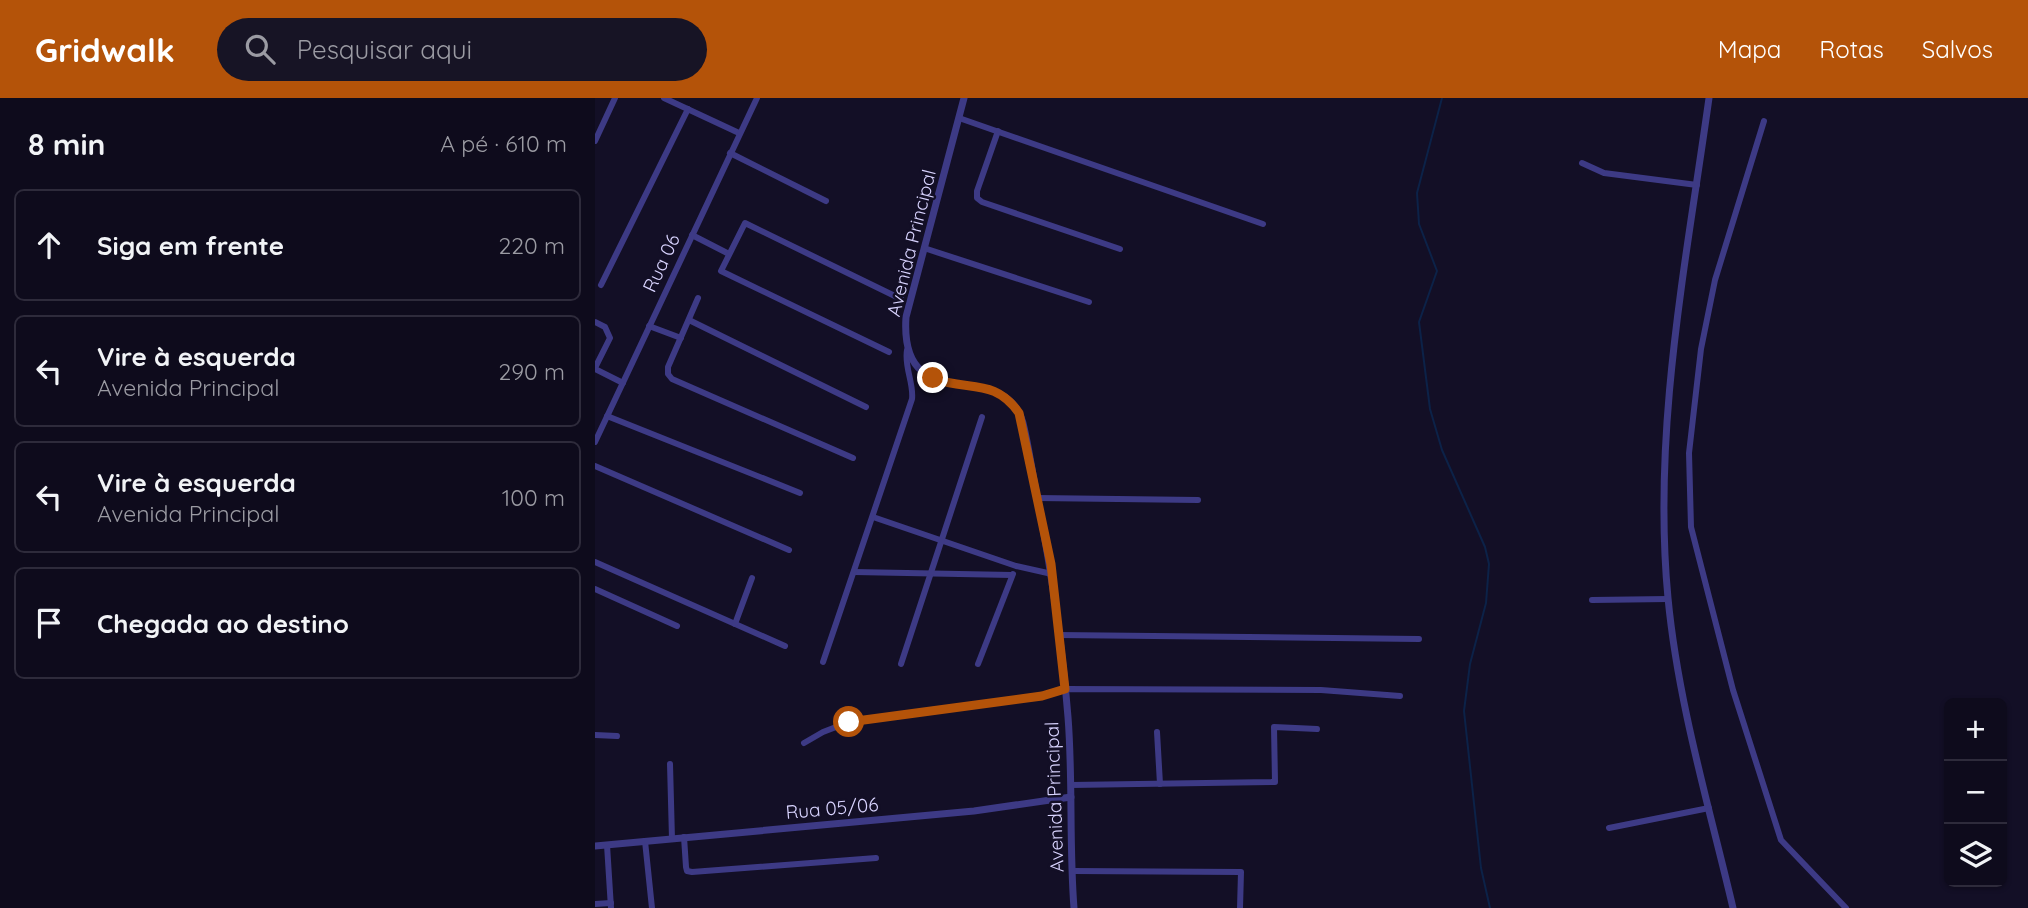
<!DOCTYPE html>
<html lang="pt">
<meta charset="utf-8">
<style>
:root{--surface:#0e0b1c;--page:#171425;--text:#f1f3f6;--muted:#9b9ba3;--line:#2e2b3b;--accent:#b45309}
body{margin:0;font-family:Quicksand,sans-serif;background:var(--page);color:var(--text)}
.controls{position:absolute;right:21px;bottom:21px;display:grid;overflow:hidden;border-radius:10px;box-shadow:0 2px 5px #0004}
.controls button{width:63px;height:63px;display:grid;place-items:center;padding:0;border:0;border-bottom:2px solid var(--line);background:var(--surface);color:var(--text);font:35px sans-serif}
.stop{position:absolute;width:21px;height:21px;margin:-16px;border:5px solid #b45309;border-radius:50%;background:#fff}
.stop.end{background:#b45309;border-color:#fff;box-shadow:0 2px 7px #0008}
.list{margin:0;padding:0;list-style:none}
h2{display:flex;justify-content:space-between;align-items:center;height:91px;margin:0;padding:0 28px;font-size:30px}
h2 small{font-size:23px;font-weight:400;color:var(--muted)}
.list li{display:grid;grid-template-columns:46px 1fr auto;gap:21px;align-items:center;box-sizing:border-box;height:112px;margin:0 14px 14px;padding:0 14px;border:2px solid var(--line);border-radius:10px}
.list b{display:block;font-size:26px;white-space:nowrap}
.list p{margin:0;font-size:23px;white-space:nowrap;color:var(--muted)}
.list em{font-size:23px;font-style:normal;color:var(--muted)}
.icon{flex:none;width:38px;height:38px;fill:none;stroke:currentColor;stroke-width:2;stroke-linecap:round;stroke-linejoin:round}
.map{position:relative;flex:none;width:1433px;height:810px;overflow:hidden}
header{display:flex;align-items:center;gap:42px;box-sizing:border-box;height:98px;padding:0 35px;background:var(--accent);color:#fff}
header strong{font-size:33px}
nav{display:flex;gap:38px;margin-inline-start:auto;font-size:24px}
.search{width:490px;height:63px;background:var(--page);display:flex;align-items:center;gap:18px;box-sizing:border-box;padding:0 24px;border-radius:38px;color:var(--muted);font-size:26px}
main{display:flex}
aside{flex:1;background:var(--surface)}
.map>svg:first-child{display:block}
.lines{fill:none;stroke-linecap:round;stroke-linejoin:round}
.stream{stroke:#0c2248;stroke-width:2}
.minor{stroke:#3d3a85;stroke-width:6}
.tertiary{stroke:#3d3a85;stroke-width:7}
.route{stroke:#b45309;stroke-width:9}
.labels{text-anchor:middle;stroke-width:5;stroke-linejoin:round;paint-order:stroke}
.street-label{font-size:19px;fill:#d9d4ff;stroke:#130f26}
</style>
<header>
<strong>Gridwalk</strong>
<div class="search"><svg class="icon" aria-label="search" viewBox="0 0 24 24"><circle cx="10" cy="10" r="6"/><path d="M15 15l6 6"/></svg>Pesquisar aqui</div>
<nav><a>Mapa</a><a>Rotas</a><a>Salvos</a></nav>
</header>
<main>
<aside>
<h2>8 min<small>A pé · 610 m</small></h2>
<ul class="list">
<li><svg class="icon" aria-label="ahead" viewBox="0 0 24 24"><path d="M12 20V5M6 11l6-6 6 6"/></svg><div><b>Siga em frente</b></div><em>220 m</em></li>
<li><svg class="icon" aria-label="left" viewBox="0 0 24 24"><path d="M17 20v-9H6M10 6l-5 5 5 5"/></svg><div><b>Vire à esquerda</b><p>Avenida Principal</p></div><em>290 m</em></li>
<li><svg class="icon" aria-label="left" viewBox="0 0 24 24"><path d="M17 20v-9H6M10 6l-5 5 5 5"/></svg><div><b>Vire à esquerda</b><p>Avenida Principal</p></div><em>100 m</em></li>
<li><svg class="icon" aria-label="arrive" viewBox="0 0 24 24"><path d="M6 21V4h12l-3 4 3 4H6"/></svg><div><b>Chegada ao destino</b></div></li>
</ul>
</aside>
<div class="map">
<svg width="1433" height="810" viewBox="0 0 1433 810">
<rect width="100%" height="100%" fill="#130f26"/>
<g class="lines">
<polyline class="stream" points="847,0 822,95 824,126 842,173 824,224 835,311 847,352 890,449 894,466 891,505 875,566 869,613 886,770 895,810"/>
<g class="minor">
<polyline points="69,0 144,35"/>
<polyline points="364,20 668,126"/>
<polyline points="1169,23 1120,182 1106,251 1094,355 1096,429 1138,592 1186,742 1251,810"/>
<polyline points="403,33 382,93 382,100 387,104 525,151"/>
<polyline points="0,43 20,0"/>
<polyline points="135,55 231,103"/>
<polyline points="987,65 1009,75 1102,87"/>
<polyline points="97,137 134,156"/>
<polyline points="329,150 494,204"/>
<polyline points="6,187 93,11"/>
<polyline points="103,200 73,269 73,276 77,281 258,360"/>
<polyline points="94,222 271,309"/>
<polyline points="0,224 10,229 15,240 0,270"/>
<polyline points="54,228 86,240"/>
<polyline points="294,254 126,173 150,125 306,201"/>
<polyline points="0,271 28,285"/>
<polyline points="12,318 205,395"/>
<polyline points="0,344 162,0"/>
<polyline points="0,368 194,452"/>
<polyline points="442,400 603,402"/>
<polyline points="278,419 421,468 457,476"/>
<polyline points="0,464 190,548"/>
<polyline points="259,474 417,477"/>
<polyline points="0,491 82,528"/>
<polyline points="997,502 1073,501"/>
<polyline points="140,526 157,480"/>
<polyline points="463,537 824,541"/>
<path d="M228 564 317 301C319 285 309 269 312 252"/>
<polyline points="306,566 387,319"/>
<polyline points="383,566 418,476"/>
<polyline points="562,634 565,686"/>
<polyline points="0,637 22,638"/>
<polyline points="209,645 228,634 254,624 447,598 470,591 726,592 805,598"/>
<polyline points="75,666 77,741"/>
<polyline points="476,687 680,684 679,629 722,631"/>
<polyline points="1014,730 1114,710"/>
<polyline points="89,739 91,769 92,773 97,774 281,760"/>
<polyline points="50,743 57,810"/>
<polyline points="12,747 16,810"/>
<polyline points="478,773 646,774 645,810"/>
<polyline points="0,806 16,805"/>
</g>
<g class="tertiary">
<path d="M369 0 311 219C304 324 409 256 428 325 434 349 437 374 442 398 456 471 467 545 473 619 478 682 474 747 479 810"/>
<path d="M1114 0C1091 165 1057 333 1073 500 1083 605 1114 708 1138 810"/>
<polyline points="0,748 379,713 476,699"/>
</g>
</g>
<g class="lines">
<path class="route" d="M254 624 447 598 470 591 456 466 424 315C399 279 372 294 338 280"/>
</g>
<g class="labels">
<g class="street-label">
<text transform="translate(316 145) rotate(-76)" y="7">Avenida Principal</text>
<text transform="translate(66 165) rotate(-65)" y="7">Rua 06</text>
<text transform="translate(459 699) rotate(-92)" y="7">Avenida Principal</text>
<text transform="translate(237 710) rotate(-5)" y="7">Rua 05/06</text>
</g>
</g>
</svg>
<div class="controls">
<button>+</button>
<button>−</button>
<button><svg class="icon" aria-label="layers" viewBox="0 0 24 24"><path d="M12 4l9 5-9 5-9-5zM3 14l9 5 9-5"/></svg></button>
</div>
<div class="stop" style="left:254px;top:624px"></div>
<div class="stop end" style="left:338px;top:280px"></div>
</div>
</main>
